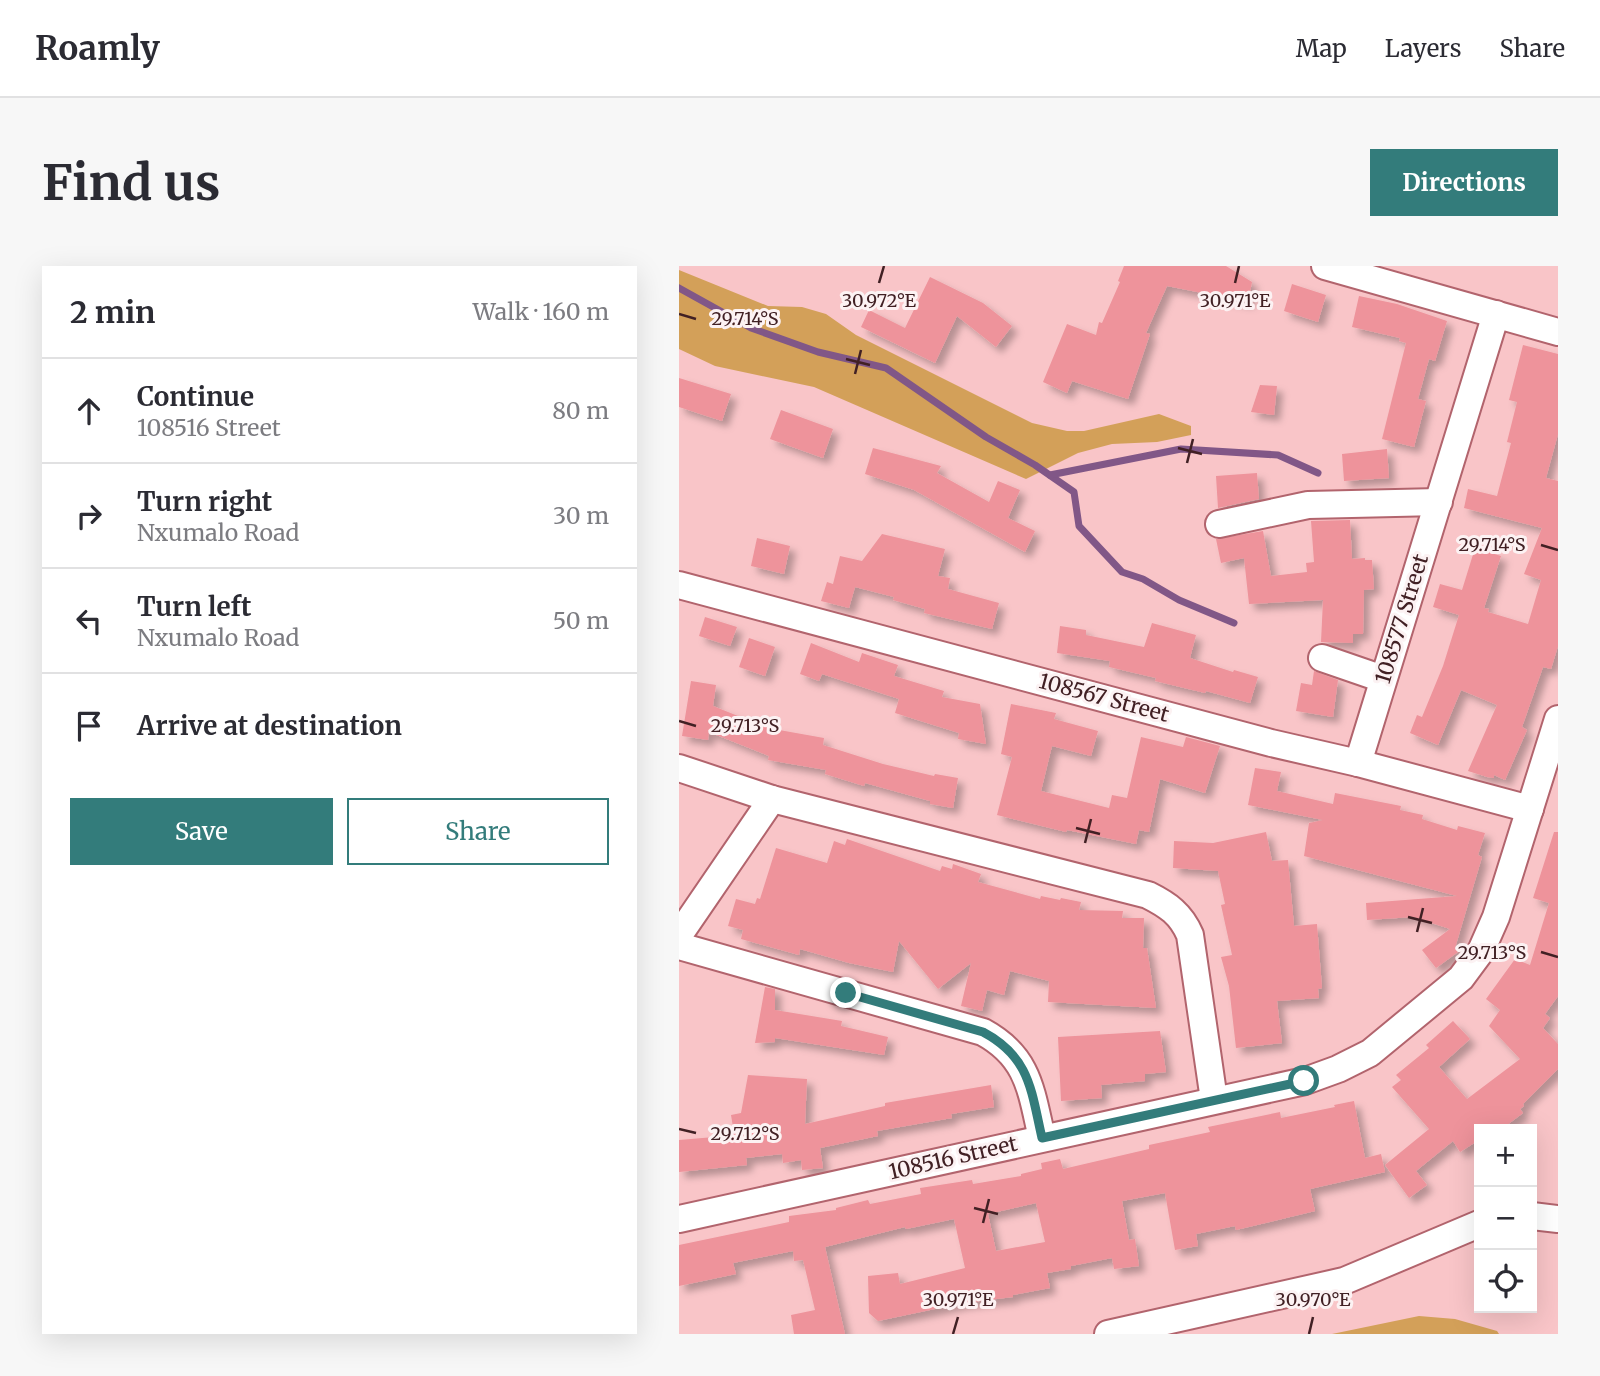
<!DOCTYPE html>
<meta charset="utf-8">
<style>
:root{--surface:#fff;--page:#f7f7f7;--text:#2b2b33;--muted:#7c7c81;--line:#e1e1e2;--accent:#337c7b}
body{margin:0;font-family:Merriweather,serif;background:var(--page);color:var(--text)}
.controls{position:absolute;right:21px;bottom:21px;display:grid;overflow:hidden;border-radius:0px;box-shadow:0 7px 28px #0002}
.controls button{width:63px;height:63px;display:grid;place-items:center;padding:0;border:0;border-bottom:2px solid var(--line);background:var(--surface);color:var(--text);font:35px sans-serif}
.stop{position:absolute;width:21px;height:21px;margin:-16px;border:5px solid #337c7b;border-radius:50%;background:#fff}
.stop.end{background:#337c7b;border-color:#fff;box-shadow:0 2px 7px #0008}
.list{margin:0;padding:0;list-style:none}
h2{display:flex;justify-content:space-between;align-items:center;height:91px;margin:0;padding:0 28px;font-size:30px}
h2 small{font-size:23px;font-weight:400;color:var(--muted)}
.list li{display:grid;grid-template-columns:46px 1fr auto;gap:21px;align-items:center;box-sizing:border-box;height:105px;padding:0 28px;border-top:2px solid var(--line)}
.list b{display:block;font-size:26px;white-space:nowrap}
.list p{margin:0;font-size:23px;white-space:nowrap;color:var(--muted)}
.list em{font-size:23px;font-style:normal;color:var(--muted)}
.actions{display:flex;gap:14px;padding:21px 28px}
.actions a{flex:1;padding:16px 0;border:2px solid var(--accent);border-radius:0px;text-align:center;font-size:24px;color:var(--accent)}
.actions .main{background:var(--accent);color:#fff}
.icon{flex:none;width:38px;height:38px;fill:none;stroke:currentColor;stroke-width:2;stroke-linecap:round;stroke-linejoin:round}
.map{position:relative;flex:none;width:879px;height:1068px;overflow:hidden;border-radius:0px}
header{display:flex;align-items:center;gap:42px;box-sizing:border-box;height:98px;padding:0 35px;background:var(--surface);border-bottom:2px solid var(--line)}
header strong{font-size:33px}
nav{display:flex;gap:38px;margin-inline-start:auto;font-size:24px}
.intro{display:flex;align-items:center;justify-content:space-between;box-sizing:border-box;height:168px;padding:0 42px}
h1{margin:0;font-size:49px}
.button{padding:18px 32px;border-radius:0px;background:var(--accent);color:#fff;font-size:24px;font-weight:700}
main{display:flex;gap:42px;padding:0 42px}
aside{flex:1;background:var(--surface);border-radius:0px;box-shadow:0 7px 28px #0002}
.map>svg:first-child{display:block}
.green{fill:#d3a059}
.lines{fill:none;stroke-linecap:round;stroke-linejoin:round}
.stream{stroke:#815787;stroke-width:7}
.building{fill:#ee939b;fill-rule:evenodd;filter:url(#shadow)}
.minor-casing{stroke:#b2646d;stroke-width:30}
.minor{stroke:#fff;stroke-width:26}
.route{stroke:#337c7b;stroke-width:9}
.ticks{fill:none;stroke:#412024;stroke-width:2.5}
.labels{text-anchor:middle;stroke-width:6;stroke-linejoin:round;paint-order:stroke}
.street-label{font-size:21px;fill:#412024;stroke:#fcf2f3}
.ticks-label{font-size:18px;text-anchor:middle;fill:#412024;stroke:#fcf2f3;stroke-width:6;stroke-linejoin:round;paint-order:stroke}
</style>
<header>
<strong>Roamly</strong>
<nav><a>Map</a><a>Layers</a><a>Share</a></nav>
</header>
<div class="intro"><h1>Find us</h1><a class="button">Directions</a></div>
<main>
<aside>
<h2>2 min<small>Walk · 160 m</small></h2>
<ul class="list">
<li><svg class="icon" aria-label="ahead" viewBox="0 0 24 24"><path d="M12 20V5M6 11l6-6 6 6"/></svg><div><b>Continue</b><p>108516 Street</p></div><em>80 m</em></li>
<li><svg class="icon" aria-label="right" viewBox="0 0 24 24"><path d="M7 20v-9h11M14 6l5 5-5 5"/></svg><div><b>Turn right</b><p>Nxumalo Road</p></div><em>30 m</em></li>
<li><svg class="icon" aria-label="left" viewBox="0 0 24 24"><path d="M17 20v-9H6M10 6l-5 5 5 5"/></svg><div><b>Turn left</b><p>Nxumalo Road</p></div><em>50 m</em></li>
<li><svg class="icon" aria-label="arrive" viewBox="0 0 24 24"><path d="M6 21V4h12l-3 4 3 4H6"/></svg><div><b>Arrive at destination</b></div></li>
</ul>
<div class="actions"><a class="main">Save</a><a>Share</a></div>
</aside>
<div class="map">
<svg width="879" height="1068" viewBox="0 0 879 1068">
<defs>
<filter id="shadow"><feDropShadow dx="6" dy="6" stdDeviation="3.5" flood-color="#0004"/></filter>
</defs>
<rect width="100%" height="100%" fill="#f9c5c8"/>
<g class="green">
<polygon points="0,4 89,40 123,41 147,48 177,69 353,157 388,165 405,165 480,148 512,160 512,169 478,176 433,178 399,187 347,213 135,121 36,100 0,83"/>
<polygon points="740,1050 776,1053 818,1065 820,1068 653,1068"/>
</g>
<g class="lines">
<g class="stream">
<polyline points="0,22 72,62 139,86 207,102 307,171 356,199 395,226 400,260 443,306 464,313 500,334 555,357"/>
<polyline points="371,209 502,183 599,189 639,207"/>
</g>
</g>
<g class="building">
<polygon points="445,0 547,0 573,16 569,36 488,20 467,67 471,68 449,133 393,115 388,127 364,116 388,58 417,69 420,56 423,57 441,16 439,15"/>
<polygon points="251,11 304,37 333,60 317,81 278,50 256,97 182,61 190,44 226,62"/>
<polygon points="613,18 647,29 639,56 605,45"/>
<polygon points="680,30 718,38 768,55 756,95 750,93 739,133 747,135 735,181 703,173 727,77 720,75 721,72 673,61"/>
<polygon points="844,79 879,88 879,168 867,212 879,215 879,380 872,403 864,401 843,461 848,464 826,514 815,509 815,512 808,511 789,505 818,439 782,424 759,479 731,467 738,449 743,451 764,400 780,349 754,341 761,318 783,324 796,282 822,290 805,342 810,343 809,346 849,358 862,314 845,308 863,262 785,242 789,223 818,230 832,177 828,176 838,136 830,134"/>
<polygon points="0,112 52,128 43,155 0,141"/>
<polygon points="581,119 598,120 595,149 572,146"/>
<polygon points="102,144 154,163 144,192 91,173"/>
<polygon points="194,182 262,200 258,207 310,236 319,215 341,224 329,252 356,265 346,286 235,224 186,208"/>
<polygon points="708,183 710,212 665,215 663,188"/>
<polygon points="578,207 580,233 539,242 537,210"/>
<polygon points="671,254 673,293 686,292 686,294 693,294 695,323 685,324 684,368 674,368 674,377 642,376 644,334 570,338 565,292 542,297 537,273 584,265 592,310 628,306 627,297 635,296 632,255"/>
<polygon points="203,268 266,283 259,310 271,312 269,323 320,337 313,363 245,347 246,343 214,334 215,331 176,321 170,342 142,335 148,316 154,318 161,290 183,295"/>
<polygon points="78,272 111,280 105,308 72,300"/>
<polygon points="26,351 58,361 51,380 20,370"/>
<polygon points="473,357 517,369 511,392 554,406 555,404 579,411 571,437 527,425 526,427 476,415 477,412 430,401 431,395 378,387 381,360 407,364 407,369 465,381"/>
<polygon points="70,372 96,381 86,410 60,401"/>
<polygon points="132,377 180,396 183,387 219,399 215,410 265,425 263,431 301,438 307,478 279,473 280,467 216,447 220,433 143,408 140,415 121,408"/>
<polygon points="635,405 659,414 654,451 617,445 622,417 633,419"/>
<polygon points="12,415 37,419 34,440 89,462 145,472 144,479 204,498 255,510 256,508 279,512 274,542 251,538 251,535 186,517 185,520 146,508 147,504 89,494 90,490 30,466 29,474 3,470"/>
<polygon points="332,438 377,447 375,453 419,465 412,490 373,480 362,525 430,542 433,529 448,532 462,471 504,481 507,471 541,480 526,527 481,513 470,566 460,564 457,578 388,564 387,566 318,549 333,491 322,488"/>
<polygon points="576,502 602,506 598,525 654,538 656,527 722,540 721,544 744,549 743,553 778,564 779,560 806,567 799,589 803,591 776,682 779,686 757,702 743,684 771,663 734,651 688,654 687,637 778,630 625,590 630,557 644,554 569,539"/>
<polygon points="587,566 593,595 609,594 615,660 638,658 643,722 639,723 640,732 598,735 603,777 557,782 550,720 542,691 553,689 542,639 546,638 539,605 494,602 495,575 534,577"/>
<polygon points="875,566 879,566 879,730 866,748 871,752 864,762 879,778 879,803 844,838 845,840 841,843 844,847 824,862 821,859 816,863 800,863 800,874 781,886 774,875 737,905 748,919 730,932 706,899 750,863 713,821 722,814 717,809 750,782 747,779 774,755 791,773 760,801 788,833 841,793 810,760 821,744 807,733 836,693 851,699 870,637 854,632"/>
<polygon points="168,573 261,605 263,600 273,603 274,598 302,608 299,616 361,633 362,630 381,634 382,632 402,636 400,644 444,645 443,652 465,652 464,682 468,682 477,742 369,736 370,715 331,705 325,729 308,724 303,745 282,740 292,697 259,723 220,675 214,706 170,697 121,683 120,689 62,673 64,664 49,660 57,633 76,638 78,632 81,633 97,582 148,597 155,575 166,579"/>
<polygon points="86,721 96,723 96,744 163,755 162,760 209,771 205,789 96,772 96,776 76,777"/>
<polygon points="481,765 487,806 466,808 466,815 422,819 423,832 382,835 379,771"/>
<polygon points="69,809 128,813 126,858 206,840 206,837 312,819 315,841 272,848 273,852 198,865 199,870 141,882 144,902 123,904 122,894 104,897 103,888 67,892 68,899 0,906 0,874 47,870 46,862 54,861 52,849 62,847"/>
<path d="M675 835 686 892 702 888 706 906 631 923 636 945 557 964 556 960 517 968 519 980 496 984 486 927 443 935 450 974 456 973 460 1000 435 1003 433 992 392 1000V1003L368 1007 371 1022 334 1029V1031L284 1037 199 1055 190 1047 189 1010 219 1007 221 1018 286 1002 275 953 227 963 226 961 146 981 166 1068H115L112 1049 136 1044 124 994 115 995 114 985 54 997 57 1008 0 1020V979L110 956V950L157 944V942L189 934 191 938 242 928 241 922 293 914 294 918 342 910V908L363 903 362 897 381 893 384 903 470 883V879L531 866 529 861 601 846 602 852 656 841 655 839ZM357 937 366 976 317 985 309 948Z"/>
</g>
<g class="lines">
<g class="minor-casing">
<g id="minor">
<polyline points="646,0 879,66"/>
<polyline points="540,258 629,239 760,236"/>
<polyline points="0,319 592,477 679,497 851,543"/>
<polyline points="643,392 704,413"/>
<polyline points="679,497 817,48"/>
<path d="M0 502 93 533 469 629C489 639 502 648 511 669L535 834"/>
<polyline points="0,669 93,533"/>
<path d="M0 680 304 766C350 791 352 825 363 872"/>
<polyline points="853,950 879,953"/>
<polyline points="0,953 626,815 659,803 691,787 782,712 802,685 817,651 879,453"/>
<polyline points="429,1068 665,1015 800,958"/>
</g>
</g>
<use href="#minor" class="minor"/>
</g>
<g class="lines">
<path class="route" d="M167 727 304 766C351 791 352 824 363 872L625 815"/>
</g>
<path class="ticks" d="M200 17 205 0M556 17 560 0M0 48 17 53M167 93 191 99M176 108 182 84M499 182 523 188M508 197 514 173M862 279 879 284M0 455 17 460M397 562 421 568M406 577 412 553M729 651 753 657M738 666 744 642M862 686 879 691M0 863 17 867M295 942 319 948M304 957 310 933M274 1068 279 1051M630 1068 634 1051"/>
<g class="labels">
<g class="street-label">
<text transform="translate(723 353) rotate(-73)" y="7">108577 Street</text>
<text transform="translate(425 432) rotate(15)" y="7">108567 Street</text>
<text transform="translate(274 892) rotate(-13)" y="7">108516 Street</text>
</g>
</g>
<g class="ticks-label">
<text x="200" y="41">30.972°E</text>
<text x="556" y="41">30.971°E</text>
<text x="66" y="59">29.714°S</text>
<text x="813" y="285">29.714°S</text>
<text x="66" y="466">29.713°S</text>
<text x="813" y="693">29.713°S</text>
<text x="66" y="874">29.712°S</text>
<text x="279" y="1040">30.971°E</text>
<text x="634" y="1040">30.970°E</text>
</g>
</svg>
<div class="controls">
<button>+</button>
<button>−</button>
<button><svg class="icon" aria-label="locate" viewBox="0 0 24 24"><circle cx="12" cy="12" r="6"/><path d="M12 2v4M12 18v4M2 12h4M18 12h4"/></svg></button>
</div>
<div class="stop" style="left:625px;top:815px"></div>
<div class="stop end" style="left:167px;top:727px"></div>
</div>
</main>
